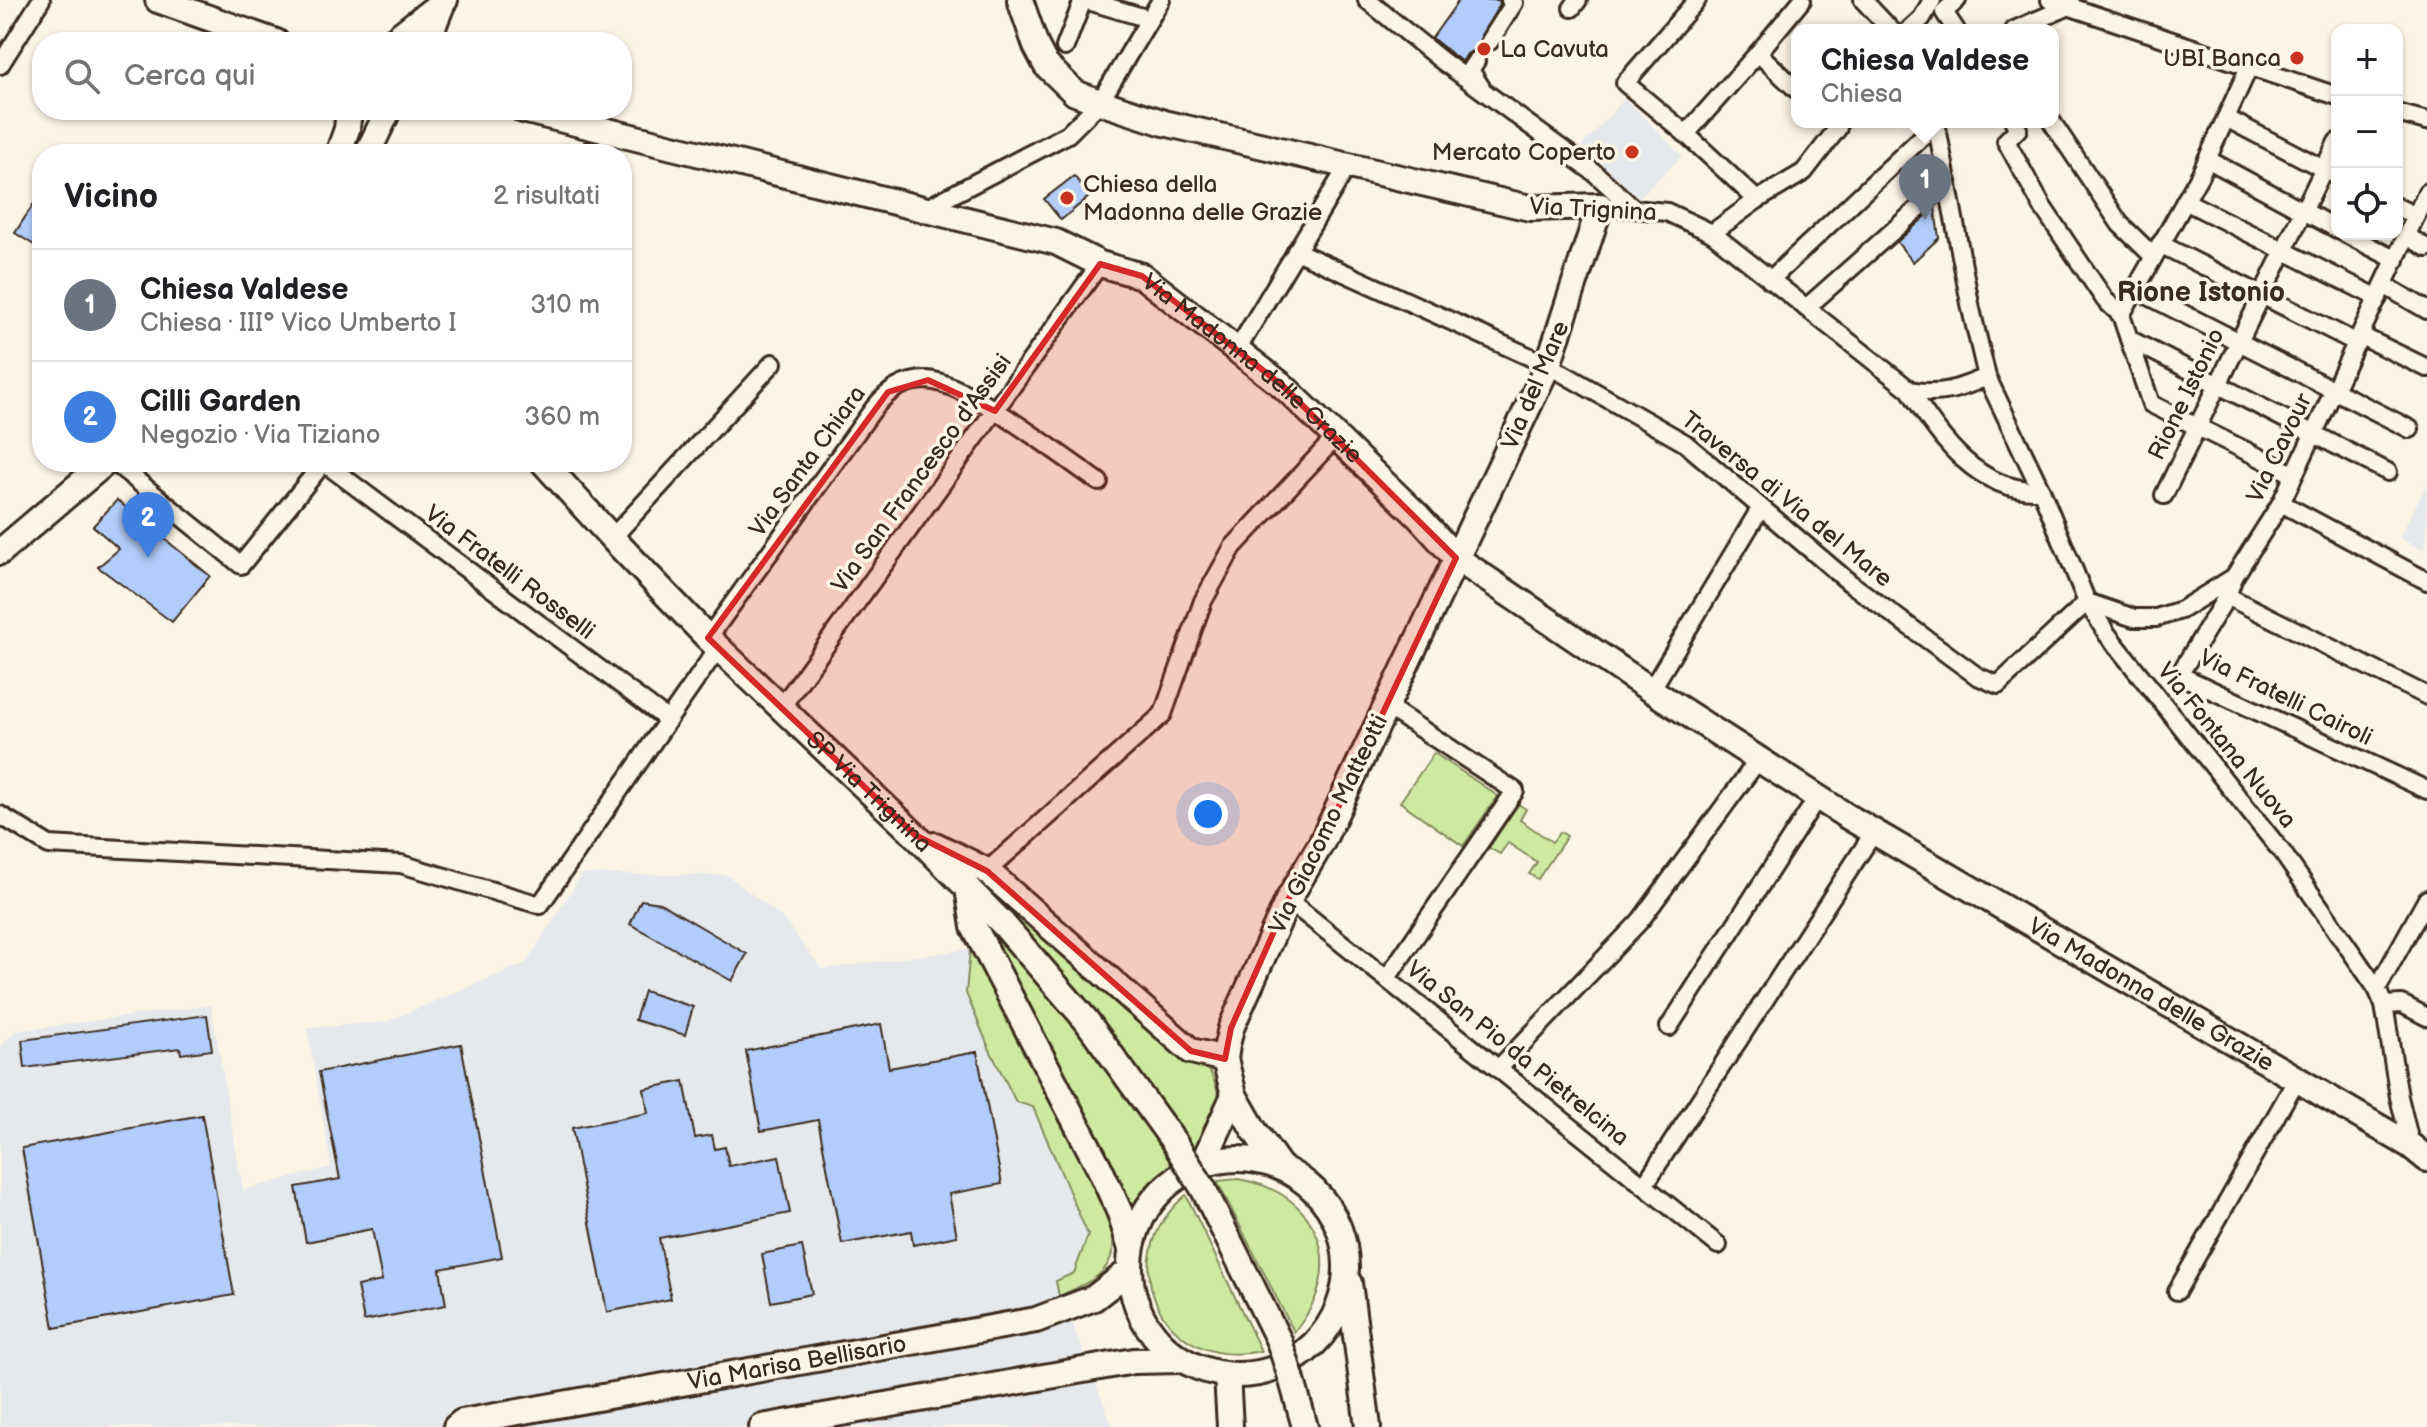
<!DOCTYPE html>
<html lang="it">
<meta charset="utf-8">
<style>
:root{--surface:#fff;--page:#f6f6f6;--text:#202124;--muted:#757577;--line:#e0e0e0;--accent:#c8321e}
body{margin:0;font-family:"Balsamiq Sans",sans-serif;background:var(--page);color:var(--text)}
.controls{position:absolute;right:24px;top:24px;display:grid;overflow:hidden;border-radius:16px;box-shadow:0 2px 6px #0004}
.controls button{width:72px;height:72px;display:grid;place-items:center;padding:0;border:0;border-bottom:2px solid var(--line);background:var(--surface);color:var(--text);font:40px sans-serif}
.you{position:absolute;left:1208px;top:814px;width:28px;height:28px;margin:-20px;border:6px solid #fff;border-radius:50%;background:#1a73e8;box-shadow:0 0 0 12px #1a73e833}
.badge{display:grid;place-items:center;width:52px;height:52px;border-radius:50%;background:var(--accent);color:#fff;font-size:26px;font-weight:700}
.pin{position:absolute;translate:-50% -66px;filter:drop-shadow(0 2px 4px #0008)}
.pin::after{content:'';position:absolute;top:42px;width:28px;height:24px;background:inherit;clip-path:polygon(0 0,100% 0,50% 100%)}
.popup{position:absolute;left:1791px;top:24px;width:268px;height:104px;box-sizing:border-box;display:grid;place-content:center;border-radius:16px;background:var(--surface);filter:drop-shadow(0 2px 6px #0005);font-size:26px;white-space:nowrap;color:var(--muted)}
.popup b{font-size:30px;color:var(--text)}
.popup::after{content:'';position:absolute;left:50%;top:100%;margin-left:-16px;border:16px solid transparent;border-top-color:var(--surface)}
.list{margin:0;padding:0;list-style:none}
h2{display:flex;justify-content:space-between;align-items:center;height:104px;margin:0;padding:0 32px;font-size:34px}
h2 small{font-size:26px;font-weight:400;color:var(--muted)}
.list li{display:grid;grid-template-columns:52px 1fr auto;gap:24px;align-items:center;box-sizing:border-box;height:112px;padding:0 32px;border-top:2px solid var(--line)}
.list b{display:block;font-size:30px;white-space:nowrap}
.list p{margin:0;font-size:26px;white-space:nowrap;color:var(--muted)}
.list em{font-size:26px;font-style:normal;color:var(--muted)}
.icon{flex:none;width:44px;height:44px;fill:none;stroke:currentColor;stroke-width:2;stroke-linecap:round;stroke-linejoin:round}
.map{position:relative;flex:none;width:2427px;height:1427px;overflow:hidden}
.search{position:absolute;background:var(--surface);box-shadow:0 2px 6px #0004;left:32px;top:32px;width:600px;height:88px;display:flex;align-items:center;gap:20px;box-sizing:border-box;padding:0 28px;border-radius:32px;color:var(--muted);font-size:30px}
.panel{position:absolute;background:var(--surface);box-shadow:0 2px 6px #0004;left:32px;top:144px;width:600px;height:328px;border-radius:32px}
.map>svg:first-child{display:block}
.built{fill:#e6e9eb}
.green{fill:#ceeaa0;stroke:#848a5f;stroke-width:2}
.building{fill:#b2cdfa;stroke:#3b2a1e;stroke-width:2}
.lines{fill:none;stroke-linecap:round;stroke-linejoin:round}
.street-casing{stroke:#3b2a1e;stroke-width:22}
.secondary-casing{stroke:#3b2a1e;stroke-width:30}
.street{stroke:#fcf5e5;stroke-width:16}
.secondary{stroke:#fcf5e5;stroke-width:24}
.secondary-bridge-casing{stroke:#3b2a1e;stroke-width:30;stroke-linecap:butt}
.secondary-bridge{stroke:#fcf5e5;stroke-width:24}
.marked{fill:#d62828;fill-opacity:0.2;stroke:#d62828;stroke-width:6;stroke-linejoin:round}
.poi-dot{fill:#c8321e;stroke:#fcf5e5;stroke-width:3}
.labels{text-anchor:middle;stroke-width:7;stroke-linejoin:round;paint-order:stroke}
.poi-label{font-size:24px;fill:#3b2a1e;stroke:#fcf5e5;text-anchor:start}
.street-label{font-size:24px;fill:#3b2a1e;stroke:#fcf5e5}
.quarter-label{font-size:28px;font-weight:bold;fill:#3b2a1e;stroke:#fcf5e5}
</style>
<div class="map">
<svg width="2427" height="1427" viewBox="0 0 2427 1427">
<rect width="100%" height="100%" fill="#fcf5e5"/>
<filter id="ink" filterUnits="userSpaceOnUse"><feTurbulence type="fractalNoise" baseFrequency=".0125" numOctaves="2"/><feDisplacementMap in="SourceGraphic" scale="16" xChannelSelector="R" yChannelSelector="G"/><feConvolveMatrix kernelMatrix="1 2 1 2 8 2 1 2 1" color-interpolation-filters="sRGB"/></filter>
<g filter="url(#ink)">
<g class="built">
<polygon points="1625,98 1682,156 1639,198 1581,147"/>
<polygon points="2427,483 2427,542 2423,550 2399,538"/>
<polygon points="582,874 727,875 782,917 822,969 970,949 966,993 1033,1107 1088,1235 1074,1273 1056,1282 1113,1427 0,1427 0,1047 15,1031 211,1005 243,1190 331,1167 307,1028 385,1022 526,963"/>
</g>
<g class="green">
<polygon points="1434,753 1498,796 1463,846 1400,802"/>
<polygon points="1518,804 1526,809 1520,820 1552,842 1560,832 1567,836 1538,879 1529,874 1537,862 1508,843 1500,854 1489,848"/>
<path d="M1022 910 1211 1073 1222 1103 1202 1149 1170 1169 1149 1192 1131 1219 1112 1226C1120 1271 1095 1280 1059 1296L1056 1281 1074 1273 1088 1235 1033 1107 1016 1102 989 1048 966 993 970 949Z"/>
<path d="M1238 1179C1320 1192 1349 1269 1294 1332L1217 1181Z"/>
<path d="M1186 1195 1261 1351C1162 1373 1109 1260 1186 1195Z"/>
</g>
<g class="building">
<polygon points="1459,0 1499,0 1500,4 1481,35 1480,46 1467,54 1462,62 1432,38"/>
<polygon points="1074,176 1090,196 1061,220 1044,199"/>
<polygon points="42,191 42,250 15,233"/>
<polygon points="1935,208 1939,238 1913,262 1897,242"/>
<polygon points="117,500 210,576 172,622 98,567 119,549 93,526"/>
<polygon points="641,900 660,903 747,954 732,981 630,924"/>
<polygon points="644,991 693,1007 685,1035 635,1020"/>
<polygon points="207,1015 212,1050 181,1054 180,1048 25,1068 22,1040"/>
<polygon points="881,1024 889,1068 977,1052 1002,1184 949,1194 957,1236 913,1245 911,1231 842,1244 818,1120 761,1131 746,1051"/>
<polygon points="461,1044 502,1257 440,1269 446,1305 364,1321 357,1286 382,1281 372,1229 306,1242 296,1187 340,1179 319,1072"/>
<polygon points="684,1081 695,1138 712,1135 715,1149 725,1147 729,1166 779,1156 790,1213 659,1238 671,1299 607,1312 572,1128 648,1113 644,1089"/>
<polygon points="202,1115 234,1295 54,1328 22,1148"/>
<polygon points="802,1246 812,1294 771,1302 762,1254"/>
</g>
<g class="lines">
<g class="street-casing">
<g id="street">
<polyline points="1085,0 1149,19"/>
<polyline points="1367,0 1441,60 1596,174 1634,209"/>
<polyline points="1697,0 1625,83 1686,134 1757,200 1804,172 1838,128 1832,122"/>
<polyline points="1863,0 1891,30"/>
<polyline points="2050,0 2337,96"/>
<polyline points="1572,8 1578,0"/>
<polyline points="1909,30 1922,18 1932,0"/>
<polyline points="1956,30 1944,12 1957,0"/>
<polyline points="2014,30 2072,5"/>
<polyline points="1490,41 1514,3 1510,0"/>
<polyline points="1065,47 1083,0"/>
<polyline points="1758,53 1802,0"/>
<polyline points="1476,61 1470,70 1481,87"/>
<polyline points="0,65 41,0"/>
<polyline points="2397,113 2427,121"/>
<polyline points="2226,118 2337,176"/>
<polyline points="1936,122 1971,309 1987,377 2041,490 2087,602 2107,634 2282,852 2377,989 2384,1005 2399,1097 2411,1146"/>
<polyline points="2014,122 2018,129 2006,141 2042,206 2105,300 2121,315"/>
<polyline points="2052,122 2120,224 2153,256"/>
<polyline points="1686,134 1758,53 1797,90"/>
<polyline points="586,154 589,151"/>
<polyline points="2207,159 2337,229"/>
<polyline points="2185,201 2378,298"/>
<path d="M1600 206 1667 212 1712 233 1910 390C1941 396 1958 389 1987 377"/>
<polyline points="2397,207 2416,216"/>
<polyline points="925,209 1068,134 1100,102 1161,0"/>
<polyline points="1712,233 1757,200"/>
<polyline points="2346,234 2396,260"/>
<polyline points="2407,236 2427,248"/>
<polyline points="2160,244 2357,343"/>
<polyline points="1296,251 1548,365 1685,443 1850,583 1977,676 1998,685 2087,602 2134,618 2156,618 2181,610 2234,577 2281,503 2427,192"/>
<polyline points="1770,280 1936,124"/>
<polyline points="2384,285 2427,310"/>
<polyline points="2135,289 2410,429"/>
<polyline points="1806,308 1948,182"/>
<polyline points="2121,315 2200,175 2249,67"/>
<polyline points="2121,315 2151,404 2293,474"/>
<polyline points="2361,336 2427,368"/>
<polyline points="2129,339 2388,472"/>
<polyline points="1237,350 1347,167"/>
<path d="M1910 390C1939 438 1979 493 2041 490"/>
<polyline points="114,462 241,565 324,462"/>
<polyline points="323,462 668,720"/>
<polyline points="2164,495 2337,142"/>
<polyline points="2281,503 2427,581"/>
<polyline points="612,538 773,363"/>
<polyline points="2234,577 2227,596 2179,675 2427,790"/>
<polyline points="2227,596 2427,696"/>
<path d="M708 638 874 408C888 391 903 380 927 380 966 382 1063 457 1099 482"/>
<polyline points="1651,690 1760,509"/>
<polyline points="1386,706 1515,791 1387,978"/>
<polyline points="780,709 1100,264"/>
<polyline points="0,815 49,845 401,864 540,905 718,648"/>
<polyline points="987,871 1163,714 1203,601 1233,547 1336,437"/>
<polyline points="1288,900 1718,1245"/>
<polyline points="2377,989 2427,899"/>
<polyline points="2384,1005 2402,1004 2427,1017"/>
<polyline points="1669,1027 1817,798"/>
<polyline points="1499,1068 1640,921 1758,760"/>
<polyline points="1645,1184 1874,832"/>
<polyline points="2177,1291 2297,1079"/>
</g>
</g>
<g class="secondary-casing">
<g id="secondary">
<polyline points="158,0 276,42"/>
<polyline points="1020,0 1036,46 1046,65 1075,93 1100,102 1164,123 1530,208 1600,206 1548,365 1322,842 1288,900 1231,1028 1227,1045 1225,1059 1234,1095 1254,1130 1281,1168"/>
<polyline points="391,42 445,0"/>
<polyline points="427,42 443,2"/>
<path id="s1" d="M523 110 1056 242 1100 264 1142 276 1283 386 1418 516 1456 558 1651 690 1845 815 2411 1146 2427 1159"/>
<polyline points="338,154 347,129 349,110"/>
<polyline points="367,154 387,113"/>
<path id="s2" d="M543 462 612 538 708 638 915 835 1003 924 1086 1020 1174 1142"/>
<polyline points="0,552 106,462"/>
<polyline points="935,845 987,871 1191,1051 1225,1059"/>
<polyline points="968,888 974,927 1100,1169 1120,1213 1131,1249"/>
<circle cx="1238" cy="1267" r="108"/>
<polyline points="1202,1165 1234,1095"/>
<polyline points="1203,1188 1279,1341"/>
<polyline points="1349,1283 1368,1427"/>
<polyline points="1227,1375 1230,1427"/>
<polyline points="1291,1377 1305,1427"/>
<path id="s3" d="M456 1427 462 1422 1036 1320 1094 1298 1129 1271"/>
<polyline points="762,1427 1134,1361 1181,1360"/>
</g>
</g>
<use href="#street" class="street"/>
<use href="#secondary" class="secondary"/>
<g class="secondary-bridge-casing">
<g id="secondary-bridge">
<polyline points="1174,1142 1203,1188"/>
<polyline points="1279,1341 1291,1377"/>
</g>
</g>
<use href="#secondary-bridge" class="secondary-bridge"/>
</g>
</g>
<path class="marked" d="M1100 264 1142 276 1283 386 1456 558 1322 842 1288 900 1231 1028 1225 1059 1191 1051 987 871 915 835 708 638 888 392 928 380 995 411Z"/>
<g class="poi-dot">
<circle cx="1484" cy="49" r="8"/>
<circle cx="2297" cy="58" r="8"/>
<circle cx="1632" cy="152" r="8"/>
<circle cx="1067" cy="198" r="8"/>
</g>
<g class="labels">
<g class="poi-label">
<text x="1500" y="57">La Cavuta</text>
<text x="2281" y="66" text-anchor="end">UBI Banca</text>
<text x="1616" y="160" text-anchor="end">Mercato Coperto</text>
<text x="1083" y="192">Chiesa della<tspan x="1083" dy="28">Madonna delle Grazie</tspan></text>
</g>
<g class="street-label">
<text transform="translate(1593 209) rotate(3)" y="8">Via Trignina</text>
<text dy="8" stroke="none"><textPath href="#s1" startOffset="786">Via Madonna delle Grazie</textPath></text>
<text transform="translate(1535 385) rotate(-67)" y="8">Via del Mare</text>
<text transform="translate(2186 394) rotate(-64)" y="8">Rione Istonio</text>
<text transform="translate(2279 448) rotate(-64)" y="8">Via Cavour</text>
<text transform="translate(807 461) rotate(-54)" y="8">Via Santa Chiara</text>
<text transform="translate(921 473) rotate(-54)" y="8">Via San Francesco d'Assisi</text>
<text transform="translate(1787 499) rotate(39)" y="8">Traversa di Via del Mare</text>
<text transform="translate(510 572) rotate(37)" y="8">Via Fratelli Rosselli</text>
<text transform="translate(2286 697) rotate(26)" y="8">Via Fratelli Cairoli</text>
<text transform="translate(2227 745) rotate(51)" y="8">Via Fontana Nuova</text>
<text dy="8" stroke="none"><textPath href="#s2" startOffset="464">SP Via Trignina</textPath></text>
<text transform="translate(1328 824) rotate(-64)" y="8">Via Giacomo Matteotti</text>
<text dy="8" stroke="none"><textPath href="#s1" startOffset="1886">Via Madonna delle Grazie</textPath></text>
<text transform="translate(1518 1053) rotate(39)" y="8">Via San Pio da Pietrelcina</text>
<text dy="8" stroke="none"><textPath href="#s3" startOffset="348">Via Marisa Bellisario</textPath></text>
</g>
<g class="quarter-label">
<text x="2201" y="301">Rione Istonio</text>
</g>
</g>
</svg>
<div class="controls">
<button>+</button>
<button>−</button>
<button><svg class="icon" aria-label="locate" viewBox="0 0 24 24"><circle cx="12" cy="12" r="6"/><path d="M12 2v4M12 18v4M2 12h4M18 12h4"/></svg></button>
</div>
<div class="you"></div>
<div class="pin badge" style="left:1925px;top:220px;background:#6b7280">1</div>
<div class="popup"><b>Chiesa Valdese</b>Chiesa</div>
<div class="pin badge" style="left:148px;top:558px;background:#3f7fe0">2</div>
<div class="search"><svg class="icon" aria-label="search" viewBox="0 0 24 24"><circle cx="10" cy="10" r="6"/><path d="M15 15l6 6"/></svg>Cerca qui</div>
<section class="panel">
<h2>Vicino<small>2 risultati</small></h2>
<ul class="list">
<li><span class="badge" style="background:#6b7280">1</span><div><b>Chiesa Valdese</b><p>Chiesa · III° Vico Umberto I</p></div><em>310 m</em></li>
<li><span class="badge" style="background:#3f7fe0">2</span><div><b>Cilli Garden</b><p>Negozio · Via Tiziano</p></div><em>360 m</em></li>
</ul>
</section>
</div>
